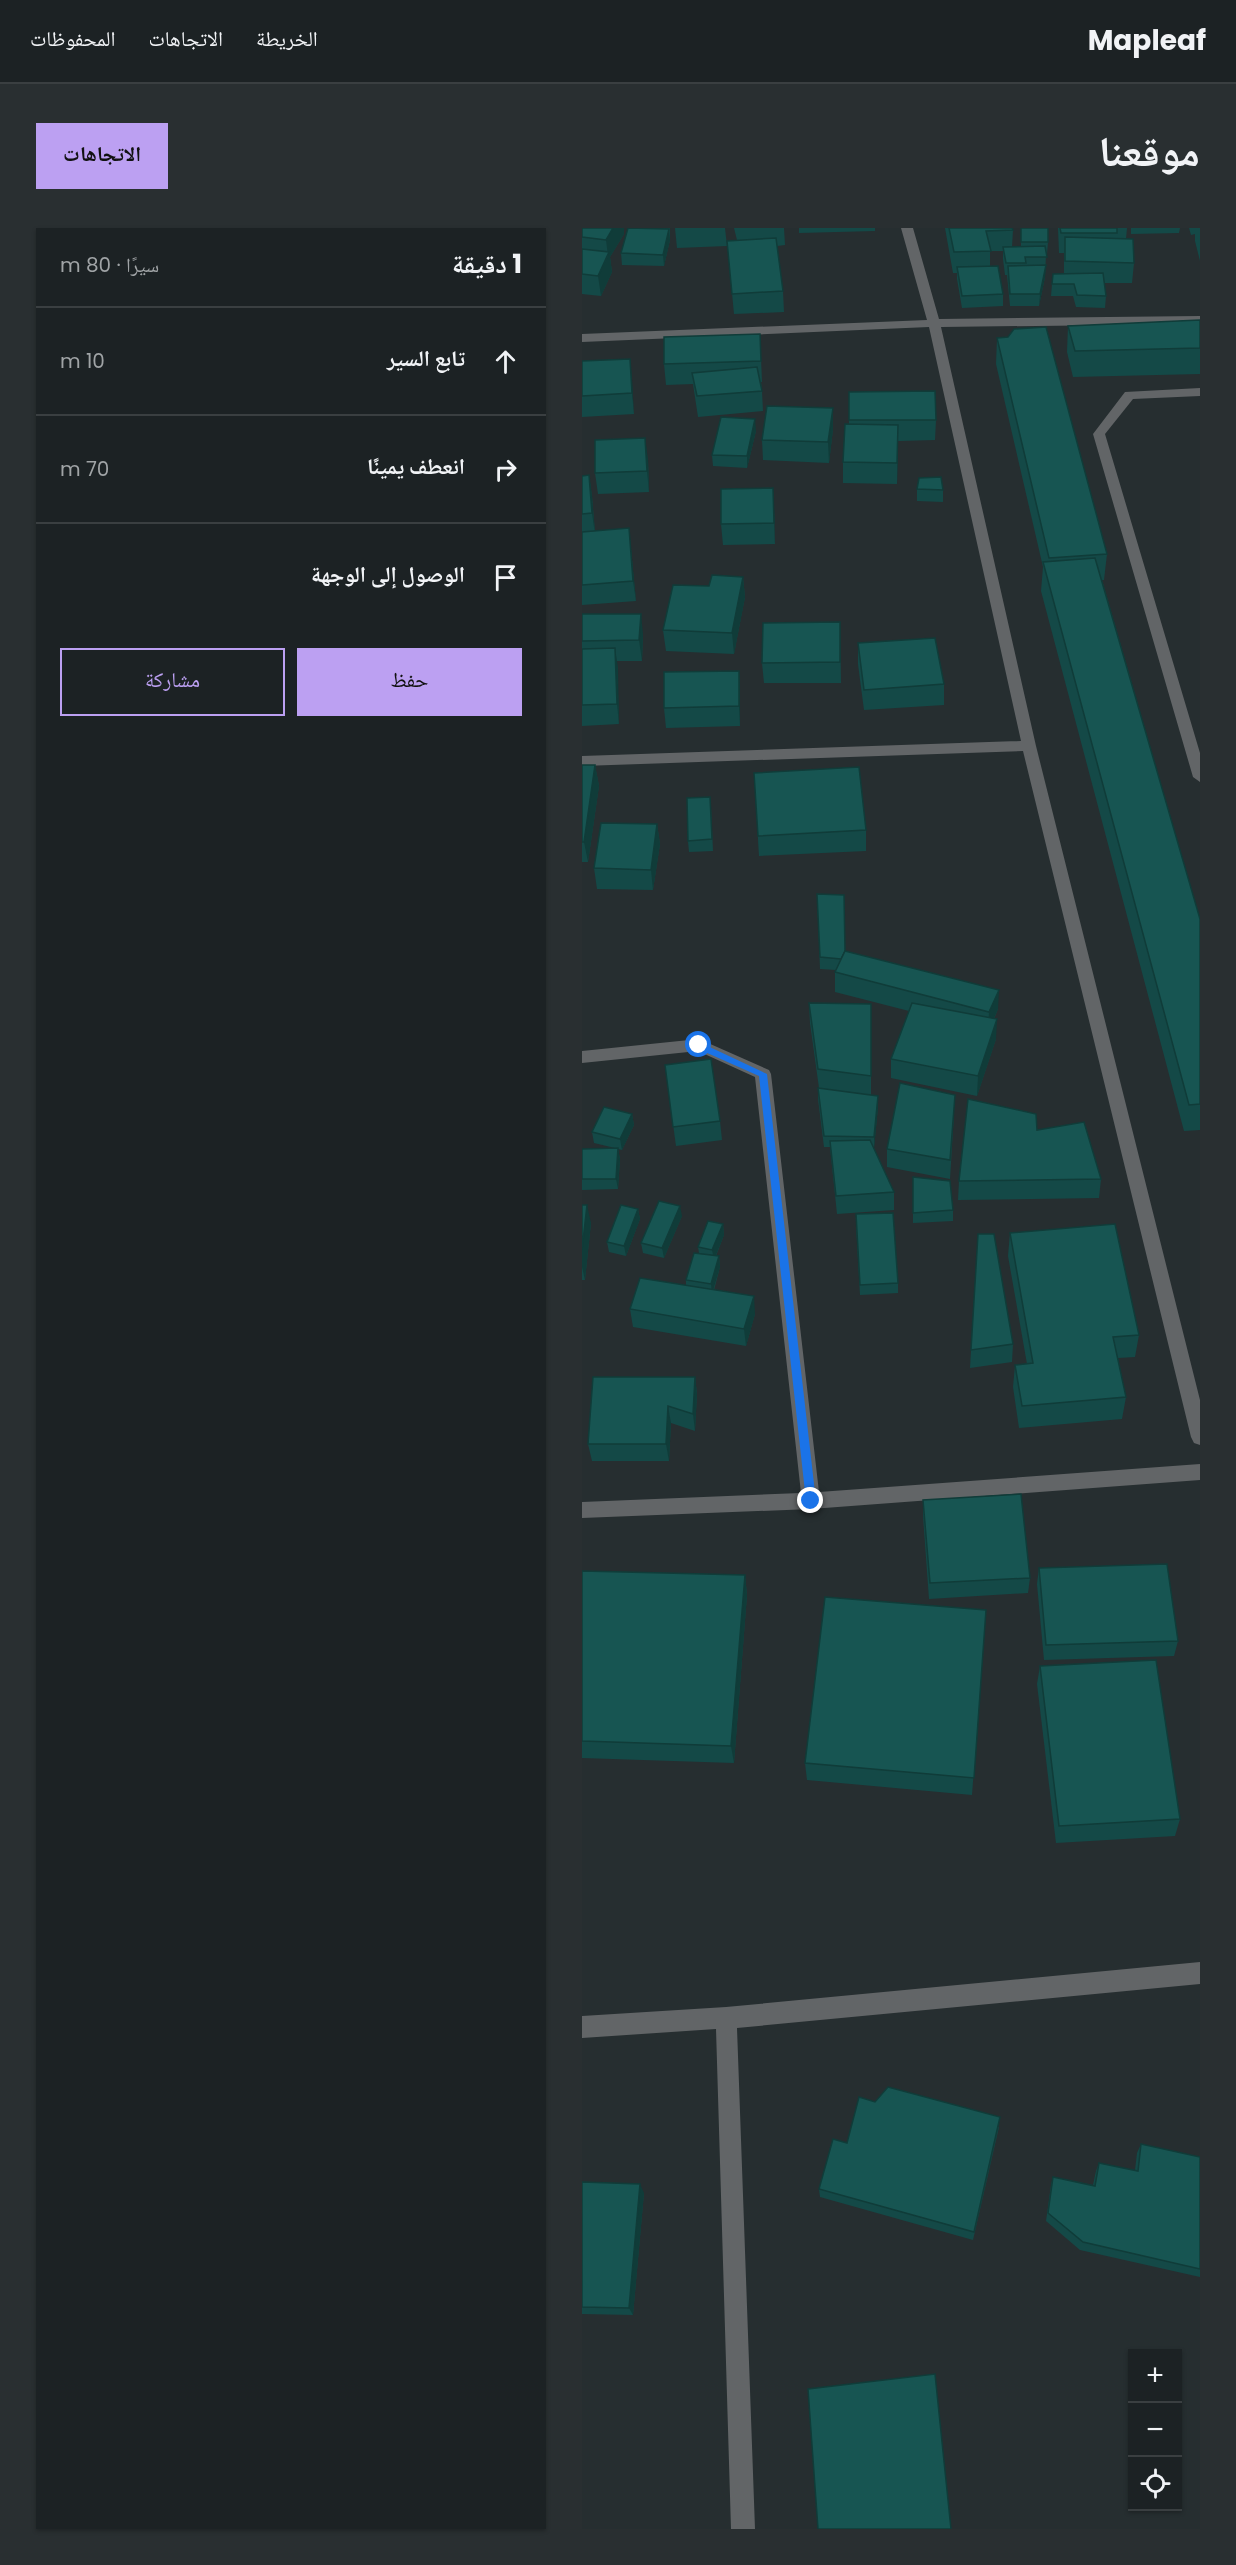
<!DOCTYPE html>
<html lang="ar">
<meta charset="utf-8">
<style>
:root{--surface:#1c2224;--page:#292f31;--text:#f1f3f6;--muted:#a0a4a6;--line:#3a3f41;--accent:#bca0f2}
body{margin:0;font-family:Poppins,"Noto Naskh Arabic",sans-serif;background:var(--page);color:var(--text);direction:rtl}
.controls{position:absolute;right:18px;bottom:18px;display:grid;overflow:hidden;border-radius:0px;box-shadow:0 2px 4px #0004}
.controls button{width:54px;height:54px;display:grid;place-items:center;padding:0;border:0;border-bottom:2px solid var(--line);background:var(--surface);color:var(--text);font:30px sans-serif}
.stop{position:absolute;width:18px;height:18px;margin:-14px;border:4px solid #1a73e8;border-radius:50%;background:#fff}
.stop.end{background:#1a73e8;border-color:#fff;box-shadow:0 2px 6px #0008}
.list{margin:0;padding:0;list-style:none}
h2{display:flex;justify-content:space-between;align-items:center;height:78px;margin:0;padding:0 24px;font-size:26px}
h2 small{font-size:20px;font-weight:400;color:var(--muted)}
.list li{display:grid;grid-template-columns:39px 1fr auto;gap:18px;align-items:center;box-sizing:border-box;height:108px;padding:0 24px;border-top:2px solid var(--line)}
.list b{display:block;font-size:22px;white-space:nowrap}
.list em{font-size:20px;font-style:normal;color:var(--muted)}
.actions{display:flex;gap:12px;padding:18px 24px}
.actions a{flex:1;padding:14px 0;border:2px solid var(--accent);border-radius:0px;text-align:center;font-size:21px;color:var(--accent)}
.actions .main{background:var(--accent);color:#111}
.icon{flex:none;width:33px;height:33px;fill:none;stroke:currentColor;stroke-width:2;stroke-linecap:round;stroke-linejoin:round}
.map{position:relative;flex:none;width:618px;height:2301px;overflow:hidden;direction:ltr;border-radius:0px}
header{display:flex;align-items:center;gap:36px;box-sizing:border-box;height:84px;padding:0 30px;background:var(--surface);border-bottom:2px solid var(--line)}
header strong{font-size:28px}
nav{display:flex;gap:33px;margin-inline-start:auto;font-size:21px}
.intro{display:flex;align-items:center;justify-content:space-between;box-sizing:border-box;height:144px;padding:0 36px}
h1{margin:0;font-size:42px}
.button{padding:15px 27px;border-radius:0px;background:var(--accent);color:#111;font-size:21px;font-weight:700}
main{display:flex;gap:36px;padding:0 36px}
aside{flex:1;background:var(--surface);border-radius:0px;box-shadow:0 2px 4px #0004}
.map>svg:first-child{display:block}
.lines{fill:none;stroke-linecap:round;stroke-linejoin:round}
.minor{fill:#626567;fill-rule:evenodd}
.wall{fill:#144947}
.shaded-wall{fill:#103c39}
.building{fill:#175552;stroke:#103c39;stroke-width:1.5}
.route{fill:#1a73e8}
</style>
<header>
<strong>Mapleaf</strong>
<nav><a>الخريطة</a><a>الاتجاهات</a><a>المحفوظات</a></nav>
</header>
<div class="intro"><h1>موقعنا</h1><a class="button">الاتجاهات</a></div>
<main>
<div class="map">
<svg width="618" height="2301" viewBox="0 0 618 2301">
<rect width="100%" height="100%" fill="#262e30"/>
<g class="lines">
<g class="minor">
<polygon points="319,0 331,0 357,91 618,88 618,96 359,99 454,518 618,1172 618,1217 612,1215 609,1209 441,523 0,538 0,528 439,513 347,99 0,114 0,106 345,92"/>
<polygon points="618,160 618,168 551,171 523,206 618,525 618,554 611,549 511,206 543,164"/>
<polygon points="117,811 187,842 189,846 237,1264 618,1236 618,1252 229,1281 0,1290 0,1274 219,1265 173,849 116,823 0,835 0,823"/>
<polygon points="618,1734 618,1756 155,1800 173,2301 149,2301 134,1801 0,1810 0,1788 144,1779"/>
</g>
</g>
<g class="wall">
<polygon points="0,0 42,6 28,29 30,44 19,68 0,66"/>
<polygon points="46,0 88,0 88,12 82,38 40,37 39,25"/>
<polygon points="93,0 143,0 145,18 95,20"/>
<polygon points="152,0 202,0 203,17 195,18 201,63 202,84 152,86 145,13 155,12"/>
<polygon points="217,0 293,0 293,3 217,5"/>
<polygon points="363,0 431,2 430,19 439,19 439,0 466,14 465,26 464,26 463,49 457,78 428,78 425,47 423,47 421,31 421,23 408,23 408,38 421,66 421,78 380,80 375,51 375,45 371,45"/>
<polygon points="476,0 545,0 544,11 552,35 550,55 522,55 524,68 523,80 494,79 491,68 469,68 470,56 482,46 482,25 477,25"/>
<polygon points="549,0 598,0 597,5 549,6"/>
<polygon points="607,0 618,0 618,33 613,13 613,6 609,7"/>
<polygon points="618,92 618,146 491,149 485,124 486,98"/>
<polygon points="178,106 180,154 179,154 180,163 181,183 116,189 111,156 84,157 82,136"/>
<polygon points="426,109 525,326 522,352 520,352 618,691 618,902 602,903 459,363 461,339 414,136 415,110"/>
<polygon points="48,131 52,186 0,189 0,133"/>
<polygon points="267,164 354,192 353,212 316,213 315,256 261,255 261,234 267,196"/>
<polygon points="251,201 247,235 181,232 180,212"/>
<polygon points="174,203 165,240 131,238 130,227"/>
<polygon points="66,231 67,264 16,266 13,245"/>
<polygon points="7,247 10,268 13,303 49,321 54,373 0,377 0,248"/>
<polygon points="335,261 361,262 361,274 335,273"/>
<polygon points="192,281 193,316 141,317 139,296"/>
<polygon points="161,349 163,369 152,426 84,423 81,402 127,358"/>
<polygon points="0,386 61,406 60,433 35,433 37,496 0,498"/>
<polygon points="258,394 259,455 182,455 180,435"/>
<polygon points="276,415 362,456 362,477 282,482 276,436"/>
<polygon points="157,443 158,463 158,498 84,500 82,480"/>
<polygon points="0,537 13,537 17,558 6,634 0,634"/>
<polygon points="172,545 284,602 284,623 177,628"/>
<polygon points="129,580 131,623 107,624 106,613"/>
<polygon points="75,596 78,616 71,662 15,661 12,640"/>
<polygon points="235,666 263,723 416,781 412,791 414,811 395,868 309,850 309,831 327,783 253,764 253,744 254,742 238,741"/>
<polygon points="227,775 289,776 289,867 296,868 296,879 292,920 312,964 312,982 255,986 248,919 242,919 236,871 236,860 237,860 228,795"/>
<polygon points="83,837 138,893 140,912 94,918"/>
<polygon points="50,886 52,897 40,922 36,921 38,931 36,961 0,962 0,921 33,920 12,915 10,904"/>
<polygon points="372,886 368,951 305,939 305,921"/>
<polygon points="455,902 519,951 517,970 376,972 377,953"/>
<polygon points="331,949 371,982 371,993 331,995"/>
<polygon points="0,977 9,995 3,1052 0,1052"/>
<polygon points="56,981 58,991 44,1028 27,1024 25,1014"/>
<polygon points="100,988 82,1030 61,1025 59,1015"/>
<polygon points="141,996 142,1007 134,1028 137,1028 138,1039 132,1062 173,1086 164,1118 51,1099 48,1081 104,1057 104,1052 117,1025 116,1019"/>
<polygon points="274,997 316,1055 316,1065 278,1067"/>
<polygon points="428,1005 557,1107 553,1129 536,1130 544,1169 540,1191 437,1200 431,1159 433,1137 445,1136 426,1028"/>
<polygon points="396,1006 431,1116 430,1134 388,1140"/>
<polygon points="113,1149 115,1166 113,1203 89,1195 87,1233 10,1233 6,1216"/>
<polygon points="341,1272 448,1350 446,1365 347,1371 341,1288"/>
<polygon points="457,1340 596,1413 592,1428 462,1432 455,1356"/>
<polygon points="0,1343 163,1347 165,1367 152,1535 0,1530"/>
<polygon points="404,1382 390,1567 225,1552 223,1535"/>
<polygon points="458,1438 598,1591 593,1608 474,1615 455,1456"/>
<polygon points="417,1899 391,2012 238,1969 237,1961 265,1915"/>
<polygon points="559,1916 618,1929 618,2049 498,2022 464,1993 469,1957 471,1949 511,1957 514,1943 517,1935 553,1942 555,1925"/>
<polygon points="0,1954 62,1965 51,2087 0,2086"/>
</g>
<g class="shaded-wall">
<polygon points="31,0 42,0 42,6 28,29 30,44 19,68 16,48 26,28 24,12"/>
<polygon points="87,1 88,12 82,38 81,27"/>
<polygon points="464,37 463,49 457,78 458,66"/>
<polygon points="48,131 50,151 52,186 50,165"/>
<polygon points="251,180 251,201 247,235 246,214"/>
<polygon points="173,191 174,203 165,240 165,228"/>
<polygon points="316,197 316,218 315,256 315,235"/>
<polygon points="63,210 66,231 67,264 65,243"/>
<polygon points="7,247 10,268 13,306 10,285"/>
<polygon points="191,260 192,281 193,316 192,295"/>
<polygon points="47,300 49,321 54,373 51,353"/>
<polygon points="161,349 163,369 152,426 150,405"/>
<polygon points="59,386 61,406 60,433 57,412"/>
<polygon points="33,420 36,440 37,496 35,476"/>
<polygon points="157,443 158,463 158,498 157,478"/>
<polygon points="13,537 17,558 6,634 2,614"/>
<polygon points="75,596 78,616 71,662 69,642"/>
<polygon points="417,762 416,781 406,804 407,784"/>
<polygon points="415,791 414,811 395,868 396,848"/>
<polygon points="296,868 296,879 292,920 292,909"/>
<polygon points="50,886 52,897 40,922 38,911"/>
<polygon points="36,920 38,931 36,961 34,951"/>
<polygon points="5,977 9,995 3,1052 0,1039 0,1022"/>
<polygon points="98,978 100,988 82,1030 80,1020"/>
<polygon points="56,981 58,991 44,1028 42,1018"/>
<polygon points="141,996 142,1007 132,1032 130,1022"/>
<polygon points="137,1028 138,1039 130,1066 129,1056"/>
<polygon points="172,1068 173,1086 164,1118 162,1101"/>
<polygon points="113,1149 115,1166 113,1203 111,1186"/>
<polygon points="86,1178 89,1195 87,1233 84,1216"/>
<polygon points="163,1347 165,1367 152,1535 149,1518"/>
<polygon points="58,1956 62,1965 51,2087 47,2080"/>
</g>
<g class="building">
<polygon points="0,0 31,0 24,12 0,9"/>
<polygon points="46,0 87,1 81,27 39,25"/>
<polygon points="367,0 430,0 431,2 404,3 409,23 372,24"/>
<rect x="439" y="0" width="27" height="14"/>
<polygon points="478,0 535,0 535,5 479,5"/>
<polygon points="483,9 551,11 552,35 483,33"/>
<polygon points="194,10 201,63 150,66 145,13"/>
<polygon points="463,18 465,29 443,29 444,35 424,35 421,19"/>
<polygon points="0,21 27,24 16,48 0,46"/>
<polygon points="464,37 458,66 428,66 426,38"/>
<polygon points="416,38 421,66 380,68 375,39"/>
<polygon points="521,45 524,68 495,67 492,56 470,56 471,46"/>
<polygon points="618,92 618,120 493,123 486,98"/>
<polygon points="464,99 525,326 467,330 415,110 426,109 432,101"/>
<polygon points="178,106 179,133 82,136 82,109"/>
<polygon points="48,131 50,165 0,168 0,133"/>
<polygon points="175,139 180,163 115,168 110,145"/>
<polygon points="353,163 354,192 267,192 267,164"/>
<polygon points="185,178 251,180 246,214 180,212"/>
<polygon points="139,189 173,191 165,228 130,227"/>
<polygon points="263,196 316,197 315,235 261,234"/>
<polygon points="63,210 65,243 13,245 13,212"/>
<polygon points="7,247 10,285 0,286 0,248"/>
<polygon points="359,249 361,262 335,261 337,250"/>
<polygon points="191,260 192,295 139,296 139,261"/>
<polygon points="47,300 51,353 0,357 0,304"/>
<polygon points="513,330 618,691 618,876 607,877 461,334"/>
<polygon points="130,347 161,349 150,405 81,402 91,357 127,358"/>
<polygon points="0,386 59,386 57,412 0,413"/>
<polygon points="258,394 258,434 180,435 181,395"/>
<polygon points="353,410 362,456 282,462 276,415"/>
<polygon points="33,420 35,476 0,477 0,421"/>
<polygon points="157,443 157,478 82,480 82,444"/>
<polygon points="0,537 13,537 2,614 0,614"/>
<polygon points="277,539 284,602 176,608 172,545"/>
<polygon points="128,569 130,611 106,613 105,570"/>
<polygon points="19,595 75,596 69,642 12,640"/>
<polygon points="235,666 262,667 263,723 259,731 238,729"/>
<polygon points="263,723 417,762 407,784 253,744"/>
<polygon points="227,775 289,776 289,848 236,841"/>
<polygon points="330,775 415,791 396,848 309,831"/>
<polygon points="129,831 138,893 91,899 83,837"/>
<polygon points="318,855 373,867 368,932 305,921"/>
<polygon points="236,860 296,868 292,909 242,908"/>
<polygon points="386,871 454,886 455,902 502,894 519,951 377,953"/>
<polygon points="22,879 50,886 38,911 10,904"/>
<polygon points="288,912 312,964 254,968 248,913"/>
<polygon points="36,920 34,951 0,951 0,921"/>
<polygon points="331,949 368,953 371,982 331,985"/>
<polygon points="77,973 98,978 80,1020 59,1015"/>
<polygon points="0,977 5,977 0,1022"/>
<polygon points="39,977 56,981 42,1018 25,1014"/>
<polygon points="311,985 316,1055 278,1057 274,986"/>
<polygon points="126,993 141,996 130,1022 116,1019"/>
<polygon points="533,996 557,1107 531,1109 544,1169 440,1178 433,1137 451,1135 428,1005"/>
<polygon points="396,1006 412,1006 431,1116 389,1122"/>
<polygon points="112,1025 137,1028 129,1056 104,1052"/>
<polygon points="58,1050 172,1068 162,1101 48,1081"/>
<polygon points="11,1149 113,1149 111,1186 86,1178 84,1216 6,1216"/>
<polygon points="439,1266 448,1350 348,1355 341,1272"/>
<polygon points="585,1336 596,1413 464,1417 457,1340"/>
<polygon points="0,1343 163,1347 149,1518 0,1513"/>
<polygon points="243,1369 404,1382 392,1550 223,1535"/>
<polygon points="574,1432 598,1591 477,1598 458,1438"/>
<polygon points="306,1859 418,1889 392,2004 237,1961 251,1911 265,1915 277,1869 293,1874"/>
<polygon points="559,1916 618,1929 618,2041 501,2014 466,1985 471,1949 513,1958 517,1935 556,1943"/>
<polygon points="0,1954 58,1956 47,2080 0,2079"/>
<polygon points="353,2146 369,2301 236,2301 226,2161"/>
</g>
<polygon class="route" points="117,814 185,846 234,1273 229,1277 224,1273 177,848 114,820 114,815"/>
</svg>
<div class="controls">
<button>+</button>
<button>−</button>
<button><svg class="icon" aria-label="locate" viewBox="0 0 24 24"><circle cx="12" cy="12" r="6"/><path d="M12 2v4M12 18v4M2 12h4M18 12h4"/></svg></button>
</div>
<div class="stop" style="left:117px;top:817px"></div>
<div class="stop end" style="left:229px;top:1273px"></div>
</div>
<aside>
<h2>1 دقيقة<small>سيرًا · 80 m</small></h2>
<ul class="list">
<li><svg class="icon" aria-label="ahead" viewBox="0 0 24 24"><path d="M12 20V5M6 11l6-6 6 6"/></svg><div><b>تابع السير</b></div><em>10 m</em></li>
<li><svg class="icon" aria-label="right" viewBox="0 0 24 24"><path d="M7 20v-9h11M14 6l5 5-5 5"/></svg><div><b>انعطف يمينًا</b></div><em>70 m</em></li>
<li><svg class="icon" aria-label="arrive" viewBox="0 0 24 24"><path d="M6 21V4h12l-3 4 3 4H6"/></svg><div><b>الوصول إلى الوجهة</b></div></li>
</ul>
<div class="actions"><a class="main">حفظ</a><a>مشاركة</a></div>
</aside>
</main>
